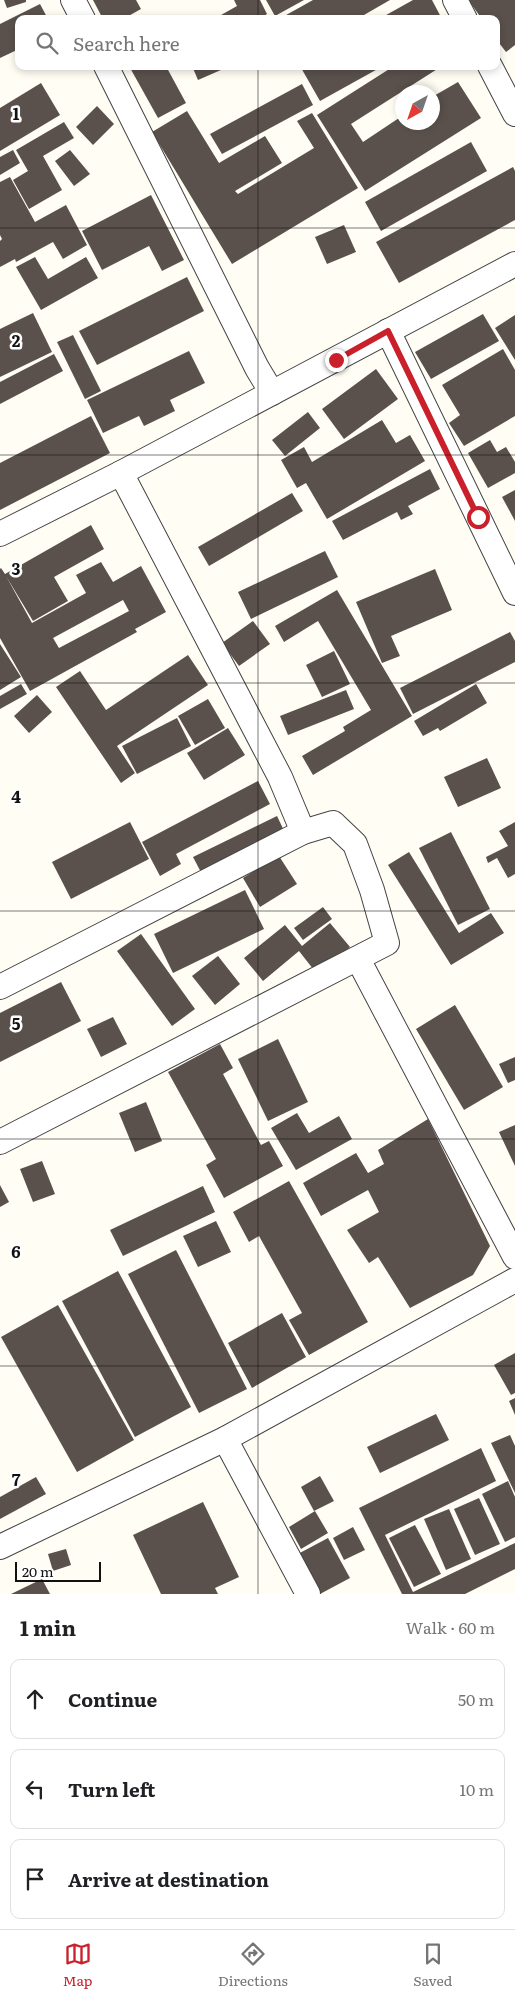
<!DOCTYPE html>
<meta charset="utf-8">
<style>
:root{--surface:#fff;--page:#f2f2f2;--text:#202124;--muted:#757577;--line:#e0e0e0;--accent:#c9202b}
body{margin:0;font-family:Literata,serif;background:var(--page);color:var(--text)}
.compass{position:absolute;left:395px;top:85px;width:45px;height:45px;border-radius:50%;background:var(--surface);box-shadow:0 2px 8px #0003;rotate:220deg}
.scale{position:absolute;left:15px;bottom:12px;width:86px;box-sizing:border-box;padding-left:5px;border:2px solid #111;border-top:0;font-size:14px;line-height:18px;white-space:nowrap;color:#111;-webkit-text-stroke:4px #fff;paint-order:stroke}
.stop{position:absolute;width:15px;height:15px;margin:-11px;border:4px solid #c9202b;border-radius:50%;background:#fff}
.stop.end{background:#c9202b;border-color:#fff;box-shadow:0 1px 5px #0008}
.list{margin:0;padding:0;list-style:none}
h2{display:flex;justify-content:space-between;align-items:center;height:65px;margin:0;padding:0 20px;font-size:21px}
h2 small{font-size:16px;font-weight:400;color:var(--muted)}
.list li{display:grid;grid-template-columns:32px 1fr auto;gap:15px;align-items:center;box-sizing:border-box;height:80px;margin:0 10px 10px;padding:0 10px;border:1px solid var(--line);border-radius:10px}
.list b{display:block;font-size:19px;white-space:nowrap}
.list em{font-size:16px;font-style:normal;color:var(--muted)}
.icon{flex:none;width:28px;height:28px;fill:none;stroke:currentColor;stroke-width:2;stroke-linecap:round;stroke-linejoin:round}
.map{position:relative;flex:none;width:515px;height:1594px;overflow:hidden}
.search{position:absolute;background:var(--surface);box-shadow:0 2px 8px #0003;left:15px;right:15px;top:15px;height:55px;display:flex;align-items:center;gap:12px;box-sizing:border-box;padding:0 18px;border-radius:10px;color:var(--muted);font-size:19px}
.sheet{height:335px;background:var(--surface)}
nav{display:flex;justify-content:space-around;align-items:center;box-sizing:border-box;height:70px;border-top:1px solid var(--line);background:var(--surface);font-size:14px;color:var(--muted)}
nav a{display:grid;justify-items:center;gap:2px}
nav .on{color:var(--accent)}
.map>svg:first-child{display:block}
.building{fill:#5a514c;fill-rule:evenodd}
.lines{fill:none;stroke-linecap:round;stroke-linejoin:round}
.street-casing{stroke:#444;stroke-width:26}
.street{stroke:#fff;stroke-width:24}
.route{stroke:#c9202b;stroke-width:6}
.grid{fill:none;stroke:#111;stroke-width:1;stroke-opacity:0.55}
.grid-label{font-size:16px;text-anchor:middle;font-weight:bold;fill:#111;stroke:#fff;stroke-width:5;stroke-linejoin:round;paint-order:stroke}
</style>
<div class="map">
<svg width="515" height="1594" viewBox="0 0 515 1594">
<rect width="100%" height="100%" fill="#fffdf4"/>
<g class="building">
<polygon points="4,0 26,0 26,2 7,8"/>
<polygon points="93,0 136,0 141,9 123,19 103,19"/>
<polygon points="234,0 260,0 267,14 259,19 214,19 237,6"/>
<polygon points="266,0 304,0 275,16"/>
<polygon points="313,0 390,0 357,19 279,19"/>
<polygon points="413,0 432,0 442,19 379,19"/>
<polygon points="470,0 515,0 515,45 506,52 496,39 496,19 482,19 469,1"/>
<polygon points="40,4 48,19 19,19 19,49 0,58 0,24"/>
<polygon points="129,66 171,66 167,68 186,103 158,118"/>
<polygon points="192,66 230,66 198,80"/>
<polygon points="300,66 383,66 320,101"/>
<polygon points="394,66 442,66 351,124 363,142 402,116 402,122 432,122 432,97 458,82 481,118 365,191 317,115"/>
<polygon points="41,83 60,115 0,151 0,108"/>
<polygon points="302,84 313,105 222,154 210,134"/>
<polygon points="97,106 114,124 93,145 76,127"/>
<polygon points="187,111 219,163 265,136 282,163 235,191 238,194 314,148 297,121 312,113 358,188 232,264 152,132"/>
<polygon points="64,122 74,138 43,156 62,190 29,209 13,180 28,171 16,150"/>
<polygon points="471,142 487,171 381,231 365,202"/>
<polygon points="13,150 20,163 0,175 0,157"/>
<polygon points="70,150 90,174 74,186 55,161"/>
<polygon points="513,167 515,171 515,220 399,283 376,242"/>
<polygon points="10,177 35,222 66,205 87,245 63,259 53,242 16,262 15,259 0,267 0,241 2,239 0,235 0,182"/>
<polygon points="151,195 184,260 162,271 149,246 102,270 82,231"/>
<polygon points="344,225 356,252 327,264 315,237"/>
<polygon points="35,257 48,279 86,257 98,278 41,310 16,267"/>
<polygon points="187,277 204,311 97,365 79,331"/>
<polygon points="33,313 52,352 0,377 0,329"/>
<polygon points="483,314 499,341 431,379 415,352"/>
<polygon points="515,315 515,360 495,328"/>
<polygon points="73,335 101,391 85,399 57,342"/>
<polygon points="503,349 515,370 515,416 464,446 449,423 460,415 442,385"/>
<polygon points="189,351 205,383 170,400 175,411 144,426 139,416 103,433 87,400"/>
<polygon points="54,354 63,371 0,404 0,382"/>
<polygon points="376,369 398,399 344,439 322,409"/>
<polygon points="308,412 320,428 285,456 272,440"/>
<polygon points="91,416 110,453 0,510 0,463"/>
<polygon points="382,420 396,443 410,435 425,461 327,519 306,483 297,488 281,460 304,447 312,462"/>
<polygon points="490,440 497,452 506,447 515,462 515,473 488,488 468,453"/>
<polygon points="430,469 440,489 408,506 413,514 401,520 397,512 343,540 332,521"/>
<polygon points="515,490 515,521 502,497"/>
<polygon points="292,493 303,511 209,566 198,547"/>
<path d="M91 525 104 549 54 577 68 601 33 621 6 576 32 623 86 593 76 575 101 562 113 582 141 566 166 612 135 629 137 632 30 691 0 638V569L1 568 5 574ZM123 600 129 611 59 648 53 638Z"/>
<polygon points="325,551 338,577 251,619 238,592"/>
<polygon points="435,569 452,610 391,636 400,656 382,663 356,602"/>
<polygon points="337,590 412,716 313,775 302,756 345,731 343,727 371,710 318,621 284,642 275,626"/>
<polygon points="253,621 270,644 239,666 222,643"/>
<polygon points="510,632 515,641 515,662 413,714 400,688"/>
<polygon points="0,644 21,677 0,690"/>
<polygon points="334,651 350,684 322,697 306,665"/>
<polygon points="188,655 208,685 117,746 135,773 121,783 56,687 80,671 106,710"/>
<polygon points="21,684 27,694 0,709 0,696"/>
<polygon points="476,684 487,703 440,731 438,728 423,736 414,721"/>
<polygon points="346,690 354,709 288,735 280,716"/>
<polygon points="37,695 52,712 29,733 14,716"/>
<polygon points="208,699 225,728 195,745 178,716"/>
<polygon points="177,718 191,746 137,774 122,746"/>
<polygon points="228,728 245,755 204,780 187,753"/>
<polygon points="487,758 501,788 458,807 444,777"/>
<polygon points="258,781 270,804 176,854 181,864 160,876 142,842"/>
<polygon points="277,816 288,839 204,878 193,857"/>
<polygon points="130,822 149,859 71,899 52,862"/>
<polygon points="515,822 515,874 508,878 497,858 488,863 486,857 508,846 499,831"/>
<polygon points="451,832 490,909 458,925 419,848"/>
<polygon points="409,852 459,933 491,913 504,933 451,965 388,865"/>
<polygon points="279,856 297,884 260,907 243,878"/>
<polygon points="245,890 264,929 173,973 154,934"/>
<polygon points="323,907 332,919 303,940 294,928"/>
<polygon points="330,923 350,947 317,974 299,951 263,981 244,958 285,925 302,946"/>
<polygon points="141,934 195,1009 172,1026 117,951"/>
<polygon points="218,956 240,984 215,1005 192,976"/>
<polygon points="61,982 81,1021 0,1062 0,1013"/>
<polygon points="455,1005 503,1087 464,1110 416,1029"/>
<polygon points="113,1017 127,1044 101,1057 87,1029"/>
<polygon points="278,1039 308,1102 268,1121 238,1059"/>
<polygon points="220,1044 233,1068 223,1074 261,1145 269,1141 283,1166 224,1198 206,1165 216,1159 168,1072"/>
<polygon points="515,1057 515,1080 508,1083 499,1064"/>
<polygon points="146,1102 162,1141 135,1152 119,1113"/>
<polygon points="297,1113 309,1133 339,1116 352,1139 296,1170 271,1128"/>
<polygon points="428,1119 490,1246 473,1275 410,1308 378,1257 369,1263 347,1230 379,1212 368,1190 321,1216 303,1183 356,1153 368,1173 384,1164 378,1150"/>
<polygon points="515,1125 515,1166 499,1132"/>
<polygon points="42,1161 55,1194 33,1202 20,1169"/>
<polygon points="289,1181 368,1322 309,1355 289,1320 302,1313 259,1236 249,1242 233,1212"/>
<polygon points="0,1185 9,1202 0,1207"/>
<polygon points="203,1186 215,1212 123,1256 110,1230"/>
<polygon points="216,1221 231,1252 198,1267 183,1236"/>
<polygon points="176,1250 247,1389 199,1413 128,1274"/>
<polygon points="118,1271 191,1407 135,1437 62,1301"/>
<polygon points="58,1305 134,1440 77,1472 1,1337"/>
<polygon points="282,1313 306,1357 252,1388 228,1343"/>
<polygon points="515,1353 515,1393 511,1395 494,1365"/>
<polygon points="515,1398 515,1415 509,1401"/>
<polygon points="436,1414 449,1440 380,1473 367,1447"/>
<polygon points="510,1435 515,1446 515,1493 491,1443"/>
<polygon points="481,1448 496,1481 385,1535 413,1592 515,1543 515,1569 465,1594 402,1594 359,1508"/>
<polygon points="320,1476 334,1501 314,1511 301,1487"/>
<polygon points="36,1477 46,1494 0,1519 0,1497"/>
<polygon points="508,1481 515,1497 515,1537 505,1542 482,1494"/>
<polygon points="479,1498 500,1544 475,1555 454,1509"/>
<polygon points="203,1502 239,1577 215,1588 218,1594 161,1594 133,1535"/>
<polygon points="449,1509 471,1559 446,1570 424,1519"/>
<polygon points="315,1511 328,1533 301,1549 289,1527"/>
<polygon points="415,1525 441,1574 414,1587 389,1538"/>
<polygon points="353,1527 365,1550 344,1560 333,1538"/>
<polygon points="328,1538 350,1578 320,1594 296,1555"/>
<polygon points="66,1549 71,1565 53,1571 48,1554"/>
<polygon points="42,1579 50,1594 11,1594"/>
</g>
<g class="lines">
<g class="street-casing">
<g id="street">
<polyline points="73,0 83,19"/>
<polyline points="455,0 465,19"/>
<polyline points="106,66 257,368 272,393"/>
<polyline points="490,66 515,114"/>
<polyline points="388,331 515,593"/>
<polyline points="0,534 121,473 515,264"/>
<polyline points="358,959 515,1257"/>
<polyline points="0,987 303,832"/>
<polyline points="0,1142 387,943 372,890 355,844 333,823 303,832 280,777 121,473"/>
<polyline points="225,1439 308,1594"/>
<polyline points="0,1547 225,1439 515,1280"/>
</g>
</g>
<use href="#street" class="street"/>
</g>
<g class="lines">
<polyline class="route" points="336,360 388,331 478,517"/>
</g>
<path class="grid" d="M258 0V19M258 66V1594M0 228H515M0 455H515M0 683H515M0 911H515M0 1139H515M0 1366H515"/>
<g class="grid-label">
<text x="16" y="120">1</text>
<text x="16" y="347">2</text>
<text x="16" y="575">3</text>
<text x="16" y="803">4</text>
<text x="16" y="1030">5</text>
<text x="16" y="1258">6</text>
<text x="16" y="1486">7</text>
</g>
</svg>
<svg class="compass" viewBox="-18 -18 36 36"><path d="M0-13l5 13h-10z" fill="#e53935"/><path d="M0 13l5-13h-10z" fill="#757577"/></svg>
<div class="scale">20 m</div>
<div class="stop" style="left:478px;top:517px"></div>
<div class="stop end" style="left:336px;top:360px"></div>
<div class="search"><svg class="icon" aria-label="search" viewBox="0 0 24 24"><circle cx="10" cy="10" r="6"/><path d="M15 15l6 6"/></svg>Search here</div>
</div>
<section class="sheet">
<h2>1 min<small>Walk · 60 m</small></h2>
<ul class="list">
<li><svg class="icon" aria-label="ahead" viewBox="0 0 24 24"><path d="M12 20V5M6 11l6-6 6 6"/></svg><div><b>Continue</b></div><em>50 m</em></li>
<li><svg class="icon" aria-label="left" viewBox="0 0 24 24"><path d="M17 20v-9H6M10 6l-5 5 5 5"/></svg><div><b>Turn left</b></div><em>10 m</em></li>
<li><svg class="icon" aria-label="arrive" viewBox="0 0 24 24"><path d="M6 21V4h12l-3 4 3 4H6"/></svg><div><b>Arrive at destination</b></div></li>
</ul>
</section>
<nav>
<a class="on"><svg class="icon" aria-label="map" viewBox="0 0 24 24"><path d="M3 6l6-2 6 2 6-2v14l-6 2-6-2-6 2zM9 4v14M15 6v14"/></svg>Map</a>
<a><svg class="icon" aria-label="directions" viewBox="0 0 24 24"><path d="M12 3l9 9-9 9-9-9zM9 14v-3h6M13 9l2 2-2 2"/></svg>Directions</a>
<a><svg class="icon" aria-label="saved" viewBox="0 0 24 24"><path d="M7 4h10v16l-5-4-5 4z"/></svg>Saved</a>
</nav>
